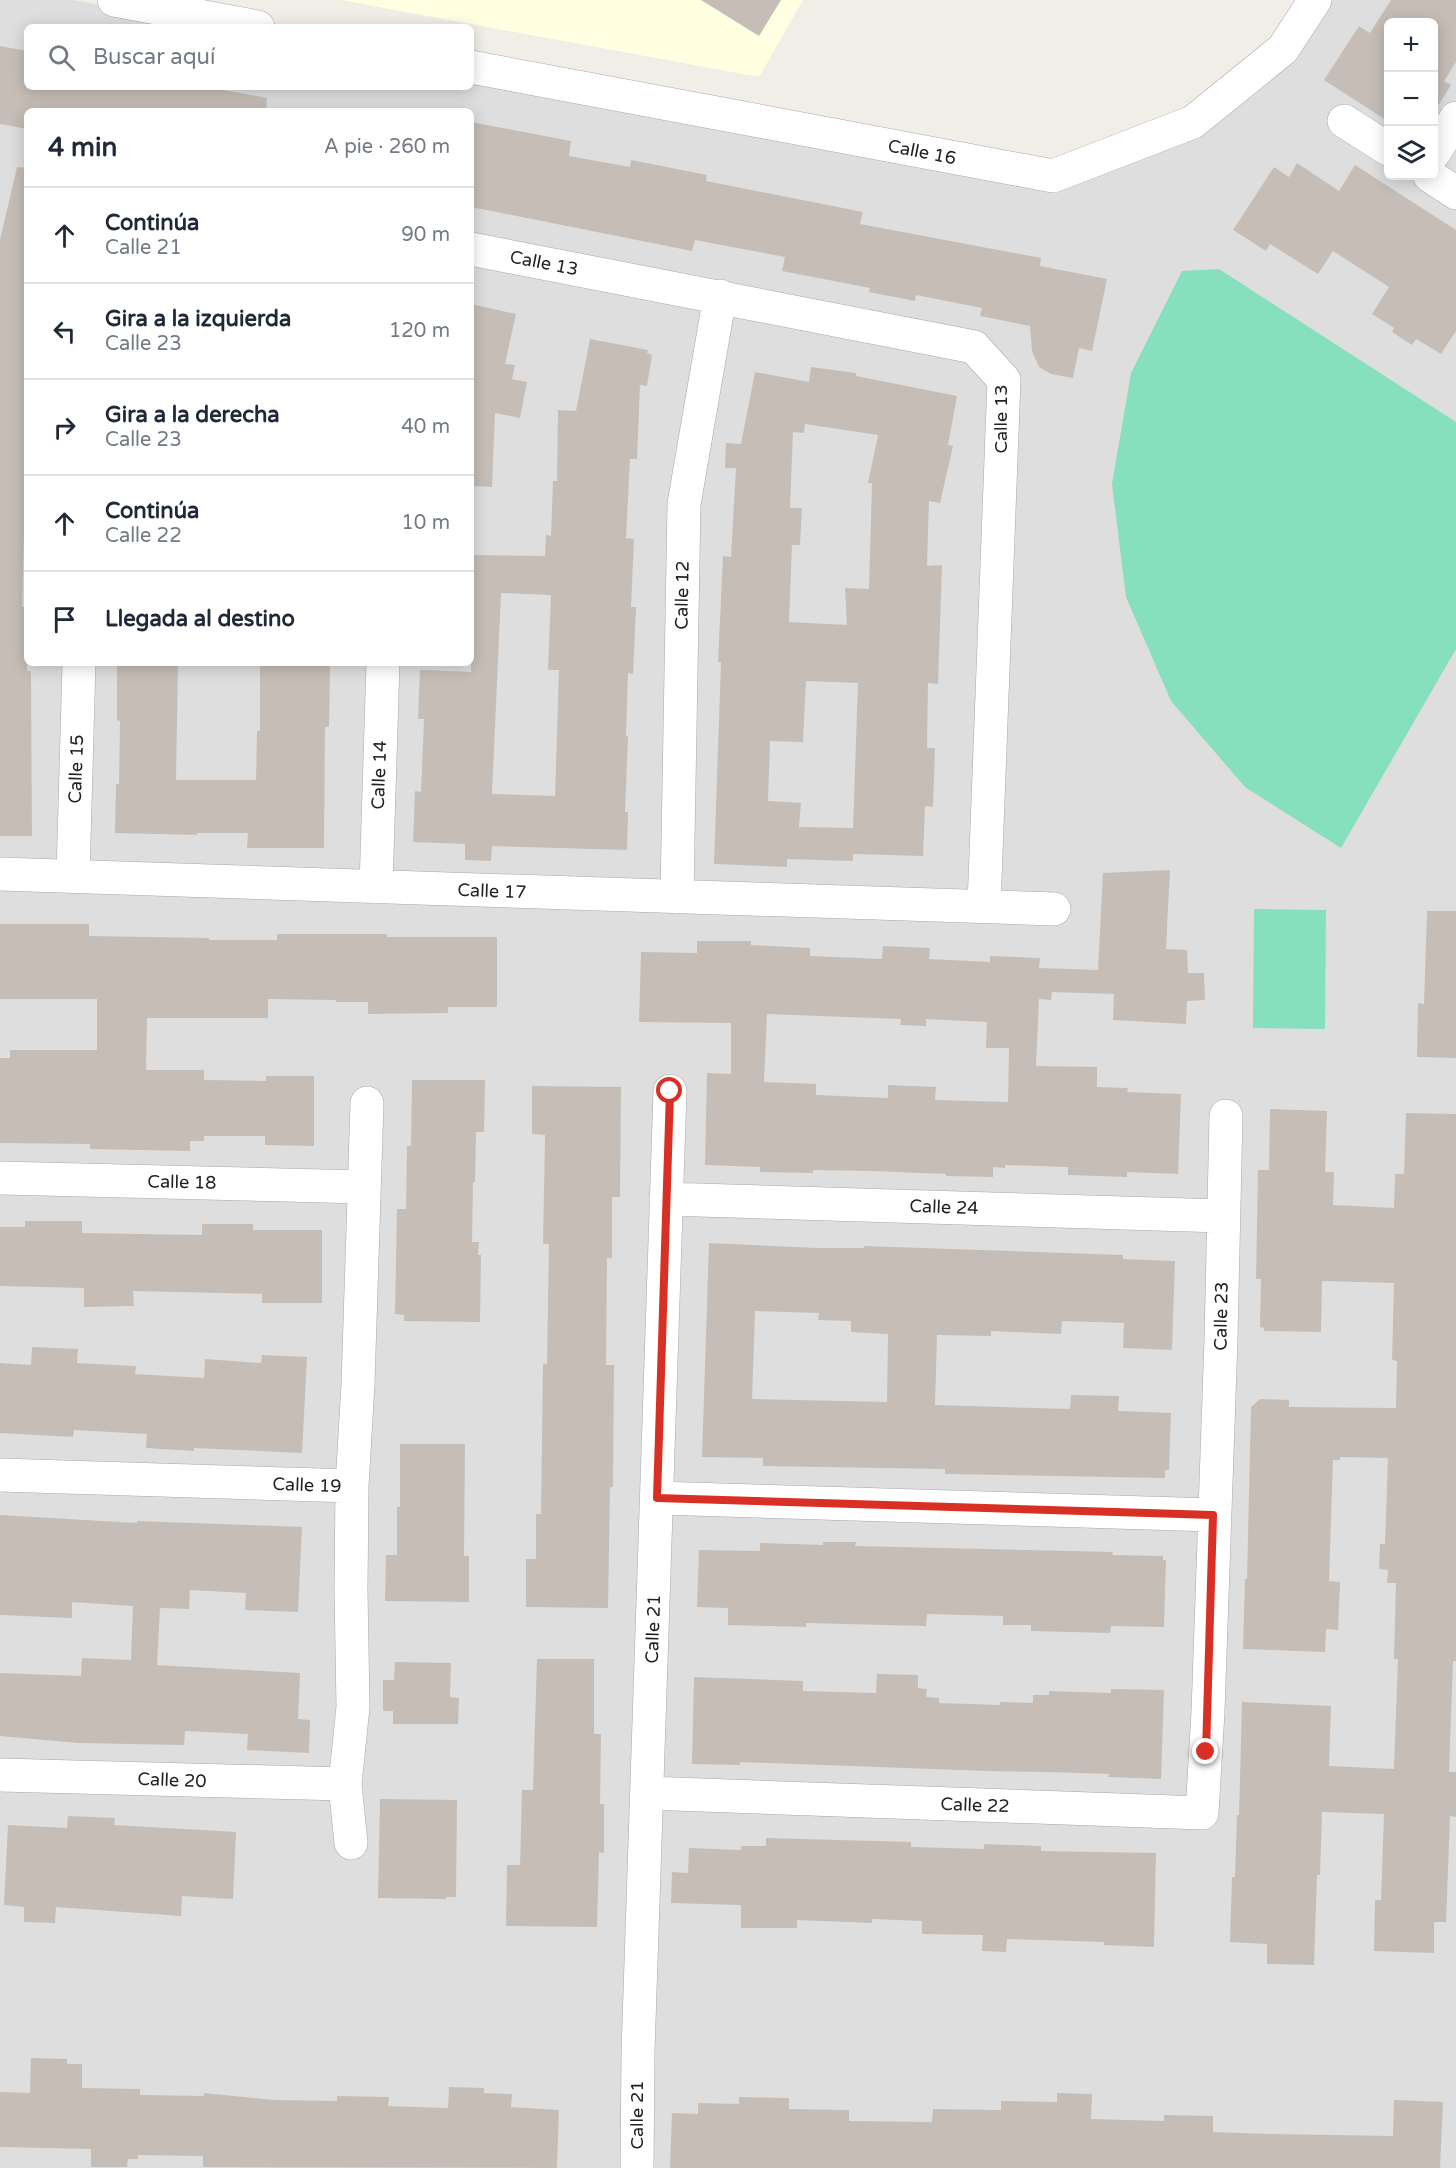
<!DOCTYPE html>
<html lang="es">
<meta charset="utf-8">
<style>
:root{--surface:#fff;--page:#f6f6f7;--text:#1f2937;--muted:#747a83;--line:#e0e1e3}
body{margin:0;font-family:"Varela Round",sans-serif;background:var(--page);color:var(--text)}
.controls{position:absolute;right:18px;top:18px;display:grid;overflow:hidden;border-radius:9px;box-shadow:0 3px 15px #0003}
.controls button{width:54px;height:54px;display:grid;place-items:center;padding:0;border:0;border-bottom:2px solid var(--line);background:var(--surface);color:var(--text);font:30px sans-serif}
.stop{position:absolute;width:18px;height:18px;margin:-14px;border:4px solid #d93025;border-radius:50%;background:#fff}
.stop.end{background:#d93025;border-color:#fff;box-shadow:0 2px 6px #0008}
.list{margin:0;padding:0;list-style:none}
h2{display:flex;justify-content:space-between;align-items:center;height:78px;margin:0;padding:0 24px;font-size:26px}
h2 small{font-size:20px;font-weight:400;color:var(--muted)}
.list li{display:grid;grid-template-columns:39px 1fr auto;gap:18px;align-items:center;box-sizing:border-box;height:96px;padding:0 24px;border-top:2px solid var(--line)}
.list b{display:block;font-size:22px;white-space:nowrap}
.list p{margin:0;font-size:20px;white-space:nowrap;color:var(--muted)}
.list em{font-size:20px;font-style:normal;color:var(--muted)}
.icon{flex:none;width:33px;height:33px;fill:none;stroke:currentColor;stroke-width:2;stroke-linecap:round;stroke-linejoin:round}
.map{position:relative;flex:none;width:1456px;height:2168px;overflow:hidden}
.search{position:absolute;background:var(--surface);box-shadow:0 3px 15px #0003;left:24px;top:24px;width:450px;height:66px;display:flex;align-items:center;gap:15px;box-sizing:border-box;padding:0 21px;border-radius:9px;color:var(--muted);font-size:22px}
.panel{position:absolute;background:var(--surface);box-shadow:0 3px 15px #0003;left:24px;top:108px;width:450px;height:558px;border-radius:9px}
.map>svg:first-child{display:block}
.residential{fill:#dfdede;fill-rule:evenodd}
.education{fill:#ffffe2}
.pitch{fill:#86dfbd}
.building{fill:#c6beb6;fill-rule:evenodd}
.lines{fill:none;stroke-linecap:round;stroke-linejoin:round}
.minor-casing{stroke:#a8a8a8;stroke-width:34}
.minor{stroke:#fff;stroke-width:33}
.route{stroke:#d93025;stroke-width:8}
.labels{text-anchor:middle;stroke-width:6;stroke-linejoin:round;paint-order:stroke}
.street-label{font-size:18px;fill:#212121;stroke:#fff}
</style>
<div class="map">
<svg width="1456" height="2168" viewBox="0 0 1456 2168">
<rect width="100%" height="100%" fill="#f1eee7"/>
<path class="residential" d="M 0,0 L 73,0 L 213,27 L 27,27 L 27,87 L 471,87 L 471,77 L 1094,171 L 1280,53 L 1314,0 L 1456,0 L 1456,2168 L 0,2168 ZM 1388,22 L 1434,22 L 1434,176 L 1388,176 ZM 27,111 L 471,111 L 471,663 L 27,663 Z"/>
<path class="education" d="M 341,0 L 803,0 L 759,77 Z"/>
<path class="pitch" d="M 1219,269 L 1456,422 L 1456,649 L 1341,848 L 1245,787 L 1171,701 L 1126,597 L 1112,484 L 1131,373 L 1182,271 Z
M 1254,909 L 1326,910 L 1325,1029 L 1253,1028 Z"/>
<path class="building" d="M 701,0 L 781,0 L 759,36 Z
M 1391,0 L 1456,0 L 1456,62 L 1444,81 L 1451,85 L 1434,112 L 1434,22 L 1389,22 L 1389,122 L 1324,80 L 1359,26 L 1370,33 Z
M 0,46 L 27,51 L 27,87 L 207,87 L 267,98 L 266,111 L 27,111 L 27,129 L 0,124 Z
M 471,122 L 571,141 L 569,156 L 630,167 L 631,160 L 707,175 L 706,181 L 863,212 L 860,224 L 1041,258 L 1040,266 L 1107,279 L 1092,351 L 1079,348 L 1073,378 L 1051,374 L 1039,367 L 1032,351 L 1030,326 L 980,316 L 982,308 L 916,295 L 915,301 L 869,292 L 870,288 L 782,271 L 785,257 L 695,240 L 692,251 L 471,207 Z
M 1297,163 L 1339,191 L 1355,165 L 1456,230 L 1456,331 L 1441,354 L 1416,339 L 1412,345 L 1392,332 L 1394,328 L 1372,314 L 1389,287 L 1333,251 L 1318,274 L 1270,244 L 1266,251 L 1233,230 L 1274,167 L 1289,177 Z
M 17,167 L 27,168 L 27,533 L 24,533 L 22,607 L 27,607 L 27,671 L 31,671 L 32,836 L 0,836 L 0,240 Z
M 471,304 L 516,314 L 505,364 L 515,365 L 512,379 L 527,382 L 520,418 L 495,413 L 492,487 L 471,486 Z
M 590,339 L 648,350 L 647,353 L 652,355 L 647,386 L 640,385 L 637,459 L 630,459 L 626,538 L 634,539 L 631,607 L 636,607 L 633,674 L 628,673 L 626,736 L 628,736 L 625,812 L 628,812 L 627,850 L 492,846 L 491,861 L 465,860 L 465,844 L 413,842 L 415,791 L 421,792 L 424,719 L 418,719 L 420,670 L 471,672 L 471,555 L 545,556 L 546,535 L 551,536 L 553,481 L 557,481 L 558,410 L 576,411 ZM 501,593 L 551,595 L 548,670 L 559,670 L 555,796 L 492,794 Z
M 811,367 L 856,373 L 856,376 L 957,396 L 948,445 L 953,446 L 940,503 L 929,501 L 927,566 L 942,565 L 938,684 L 928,683 L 927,748 L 935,748 L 933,807 L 925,806 L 923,856 L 853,854 L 853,861 L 787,859 L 787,867 L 714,864 L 721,662 L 718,662 L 723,556 L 731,557 L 736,468 L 725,468 L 726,443 L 741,444 L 755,372 L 809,382 ZM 805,424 L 878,435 L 868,483 L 872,483 L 869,589 L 845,588 L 847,625 L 789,622 L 792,545 L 800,545 L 802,508 L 790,508 L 793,432 L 804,433 ZM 806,681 L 858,683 L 853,828 L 799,827 L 801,803 L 768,801 L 770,741 L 803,742 Z
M 286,663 L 328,663 L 330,667 L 329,727 L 325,727 L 324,848 L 247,848 L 248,833 L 197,833 L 197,835 L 115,833 L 116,784 L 119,784 L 120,721 L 117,720 L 117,664 L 178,664 L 176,780 L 256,780 L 257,731 L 260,731 L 260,666 L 286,666 Z
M 1170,870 L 1166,949 L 1187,950 L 1188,973 L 1204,973 L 1205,1000 L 1187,1001 L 1186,1024 L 1113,1020 L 1114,994 L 1052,992 L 1051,1000 L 1039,999 L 1036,1066 L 1097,1067 L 1097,1087 L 1128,1088 L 1127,1092 L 1181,1094 L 1178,1174 L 1127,1172 L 1127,1177 L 1068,1175 L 1068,1167 L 1005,1165 L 1005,1168 L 993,1167 L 993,1177 L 946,1176 L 946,1174 L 872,1171 L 813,1170 L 813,1173 L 760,1172 L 760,1167 L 705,1165 L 707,1073 L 731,1074 L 731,1023 L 639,1022 L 641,952 L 697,953 L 697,941 L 751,941 L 751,945 L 810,948 L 810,956 L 882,959 L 883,946 L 930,948 L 929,959 L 990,962 L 990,956 L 1040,958 L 1039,968 L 1098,970 L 1103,873 ZM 767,1014 L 901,1019 L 900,1025 L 926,1026 L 926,1019 L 987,1022 L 986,1048 L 1009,1048 L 1008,1102 L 935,1100 L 936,1087 L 888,1085 L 888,1098 L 816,1095 L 816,1084 L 764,1082 Z
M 1427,911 L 1456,911 L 1456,1058 L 1417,1057 L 1418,1003 L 1424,1004 Z
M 0,924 L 89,924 L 89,936 L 209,938 L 209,940 L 277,940 L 277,934 L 387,934 L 387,937 L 497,937 L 497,1007 L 448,1007 L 448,1013 L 368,1014 L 368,1002 L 336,1002 L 336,1000 L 268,999 L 268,1018 L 147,1018 L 146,1070 L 204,1070 L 204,1080 L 266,1081 L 266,1076 L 314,1076 L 314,1146 L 265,1145 L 265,1136 L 204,1136 L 204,1141 L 190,1141 L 190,1151 L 90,1149 L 90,1144 L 0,1143 L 0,1058 L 10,1058 L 10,1050 L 97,1050 L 97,999 L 0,999 Z
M 412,1080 L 485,1080 L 484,1132 L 476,1132 L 475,1182 L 473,1182 L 472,1242 L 479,1242 L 478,1255 L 481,1255 L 480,1322 L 404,1321 L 404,1315 L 395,1314 L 397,1209 L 406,1209 L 407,1146 L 411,1146 Z
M 532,1086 L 621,1087 L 620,1197 L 612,1197 L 612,1258 L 607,1258 L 606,1365 L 614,1365 L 613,1487 L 610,1487 L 608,1608 L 526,1607 L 526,1559 L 536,1559 L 536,1514 L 541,1514 L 543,1364 L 547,1364 L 549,1244 L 543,1244 L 545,1135 L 532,1134 Z
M 1270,1109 L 1327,1111 L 1325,1172 L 1334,1172 L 1333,1205 L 1394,1208 L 1395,1174 L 1404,1174 L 1406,1113 L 1456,1114 L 1456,1661 L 1453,1661 L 1449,1772 L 1456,1772 L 1456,1817 L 1450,1816 L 1446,1922 L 1434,1922 L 1434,1953 L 1374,1951 L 1375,1900 L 1381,1900 L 1384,1814 L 1322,1812 L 1320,1875 L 1317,1875 L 1314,1965 L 1267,1964 L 1267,1944 L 1230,1942 L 1232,1877 L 1235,1877 L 1237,1815 L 1239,1815 L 1242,1702 L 1331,1706 L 1329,1766 L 1394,1769 L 1398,1659 L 1394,1659 L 1396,1583 L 1387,1583 L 1388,1570 L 1379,1569 L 1380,1544 L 1385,1544 L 1388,1458 L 1340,1457 L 1340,1460 L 1333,1460 L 1329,1581 L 1340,1582 L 1338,1630 L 1326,1629 L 1325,1652 L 1243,1649 L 1245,1579 L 1247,1579 L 1251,1407 L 1260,1399 L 1289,1400 L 1289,1407 L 1396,1408 L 1397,1361 L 1392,1360 L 1394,1283 L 1322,1281 L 1321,1332 L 1264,1331 L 1264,1328 L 1260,1327 L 1261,1279 L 1256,1279 L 1258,1170 L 1269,1170 Z
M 25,1221 L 82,1221 L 82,1233 L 202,1235 L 202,1224 L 253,1224 L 253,1230 L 322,1230 L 322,1303 L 262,1303 L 262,1294 L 133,1291 L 134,1306 L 84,1307 L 84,1288 L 0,1286 L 0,1227 L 25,1227 Z
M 709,1243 L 817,1248 L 864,1248 L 864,1246 L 1123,1255 L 1123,1259 L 1175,1261 L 1172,1350 L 1123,1348 L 1124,1323 L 1062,1321 L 1061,1334 L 991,1331 L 991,1336 L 937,1335 L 935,1405 L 1070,1409 L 1071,1395 L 1119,1396 L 1118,1411 L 1171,1413 L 1169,1470 L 1165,1470 L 1165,1478 L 945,1474 L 945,1469 L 763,1466 L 763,1458 L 702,1457 ZM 755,1311 L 819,1313 L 818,1320 L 851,1321 L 851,1332 L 888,1334 L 887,1402 L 752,1399 Z
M 32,1347 L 78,1349 L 77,1363 L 136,1366 L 135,1374 L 204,1378 L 205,1359 L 261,1363 L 262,1355 L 307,1357 L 302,1453 L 194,1448 L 194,1451 L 146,1448 L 147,1434 L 74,1430 L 73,1437 L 0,1433 L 0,1363 L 31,1365 Z
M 400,1444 L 465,1444 L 464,1556 L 469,1556 L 469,1602 L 385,1601 L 386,1555 L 397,1555 L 397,1507 L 400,1507 Z
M 0,1515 L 137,1523 L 137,1521 L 302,1527 L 298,1612 L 245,1610 L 246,1593 L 190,1590 L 189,1609 L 160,1608 L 157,1665 L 300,1673 L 298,1719 L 310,1720 L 309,1753 L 247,1750 L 248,1734 L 185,1731 L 184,1745 L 78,1743 L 0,1736 L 0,1673 L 81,1676 L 82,1658 L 131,1660 L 133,1606 L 72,1602 L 72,1618 L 0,1615 Z
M 823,1542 L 856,1542 L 855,1546 L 1113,1552 L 1112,1555 L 1163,1556 L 1163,1560 L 1166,1560 L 1164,1627 L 1111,1626 L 1110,1633 L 1031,1631 L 1031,1625 L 1003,1625 L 1003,1616 L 927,1614 L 926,1626 L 806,1623 L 806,1627 L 728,1625 L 728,1608 L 697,1607 L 699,1550 L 760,1551 L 760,1543 L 823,1545 Z
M 537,1659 L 594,1659 L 594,1734 L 601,1734 L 600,1804 L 604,1804 L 604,1853 L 599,1852 L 597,1927 L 506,1926 L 507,1865 L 520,1865 L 522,1790 L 533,1790 Z
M 395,1662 L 451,1663 L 450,1697 L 459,1698 L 458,1724 L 393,1724 L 393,1711 L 383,1711 L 383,1680 L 394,1680 Z
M 877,1674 L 918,1675 L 918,1688 L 927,1689 L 926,1697 L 939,1698 L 939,1703 L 1000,1705 L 1000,1702 L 1033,1703 L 1033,1695 L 1049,1695 L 1049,1691 L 1111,1693 L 1111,1689 L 1164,1690 L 1161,1779 L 1108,1777 L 1109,1774 L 1047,1772 L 986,1771 L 740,1762 L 740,1765 L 692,1764 L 694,1677 L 803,1681 L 803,1691 L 876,1693 Z
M 380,1799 L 457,1800 L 456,1897 L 446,1897 L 446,1899 L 378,1898 Z
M 68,1816 L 115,1818 L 114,1825 L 236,1832 L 233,1899 L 182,1896 L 181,1916 L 56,1907 L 55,1923 L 24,1922 L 24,1907 L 4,1905 L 8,1825 L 67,1828 Z
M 766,1838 L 911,1842 L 911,1847 L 984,1849 L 984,1844 L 1041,1846 L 1041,1851 L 1156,1853 L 1154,1947 L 1104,1945 L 1104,1942 L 1007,1939 L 1006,1952 L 982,1951 L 983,1935 L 922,1934 L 922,1921 L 872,1919 L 872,1923 L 797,1920 L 797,1928 L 741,1928 L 741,1905 L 671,1903 L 672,1872 L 688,1873 L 689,1848 L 741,1850 L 741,1846 L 766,1846 Z
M 31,2058 L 67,2059 L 67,2064 L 82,2064 L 82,2088 L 140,2089 L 140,2095 L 204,2096 L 204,2093 L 275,2100 L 337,2101 L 337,2096 L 389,2097 L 388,2106 L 448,2108 L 449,2087 L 484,2088 L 484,2093 L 512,2094 L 511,2107 L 559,2110 L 557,2168 L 203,2167 L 203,2156 L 138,2155 L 138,2159 L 128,2159 L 127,2167 L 91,2167 L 91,2149 L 0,2147 L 0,2092 L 30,2093 Z
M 1057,2093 L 1092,2094 L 1091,2119 L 1164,2121 L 1164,2115 L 1213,2116 L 1213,2132 L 1270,2134 L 1393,2136 L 1394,2100 L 1443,2102 L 1440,2168 L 670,2168 L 672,2113 L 698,2114 L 698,2103 L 739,2104 L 739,2097 L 789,2098 L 789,2109 L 849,2110 L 849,2121 L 932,2122 L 933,2109 L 1001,2110 L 1001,2101 L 1057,2102 Z"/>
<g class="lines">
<g class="minor-casing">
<path id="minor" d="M 114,0 L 258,27
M 471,67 L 1053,176 L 1193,122 L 1283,49 L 1315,0
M 1344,121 L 1388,149
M 1434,153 L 1456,118
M 1430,176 L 1456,193
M 471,249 L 974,347 L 1004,380 L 984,906
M 0,874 L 1054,909
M 73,876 L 79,663
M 376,887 L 383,663
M 677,897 L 684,504 L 720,296
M 0,1178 L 364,1187
M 666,1199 L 1222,1216
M 0,1475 L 352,1486
M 657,1498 L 1213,1515
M 0,1775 L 345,1784
M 647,1793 L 1202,1813 L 1208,1712 L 1221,1339 L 1226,1116
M 351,1843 L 345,1784 L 353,1707 L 351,1590 L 352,1486 L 358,1384 L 367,1103
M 637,2168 L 638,2052 L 670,1091"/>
</g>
<use href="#minor" class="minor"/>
</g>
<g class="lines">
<path class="route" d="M 670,1091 L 657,1498 L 1213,1515 L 1206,1752"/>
</g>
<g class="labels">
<g class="street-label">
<text transform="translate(922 152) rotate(11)" y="6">Calle 16</text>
<text transform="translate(544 263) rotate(11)" y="6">Calle 13</text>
<text transform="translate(1001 419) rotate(-90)" y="6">Calle 13</text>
<text transform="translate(682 595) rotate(-89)" y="6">Calle 12</text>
<text transform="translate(76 769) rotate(-88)" y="6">Calle 15</text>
<text transform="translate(379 775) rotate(-88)" y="6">Calle 14</text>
<text transform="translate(492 891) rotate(2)" y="6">Calle 17</text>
<text transform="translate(182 1182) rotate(1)" y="6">Calle 18</text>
<text transform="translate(944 1207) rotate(2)" y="6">Calle 24</text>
<text transform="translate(1221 1316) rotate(-89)" y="6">Calle 23</text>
<text transform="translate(307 1485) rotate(2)" y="6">Calle 19</text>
<text transform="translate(653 1629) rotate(-88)" y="6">Calle 21</text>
<text transform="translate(172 1780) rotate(2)" y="6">Calle 20</text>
<text transform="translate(975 1805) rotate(2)" y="6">Calle 22</text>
<text transform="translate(637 2115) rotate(-90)" y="6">Calle 21</text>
</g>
</g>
</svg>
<div class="controls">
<button>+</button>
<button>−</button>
<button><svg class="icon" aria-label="layers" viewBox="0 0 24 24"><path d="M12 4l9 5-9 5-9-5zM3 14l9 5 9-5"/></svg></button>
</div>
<div class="stop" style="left:670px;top:1091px"></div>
<div class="stop end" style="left:1206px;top:1752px"></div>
<div class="search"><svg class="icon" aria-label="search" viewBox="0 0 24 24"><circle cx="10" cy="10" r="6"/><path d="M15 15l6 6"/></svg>Buscar aquí</div>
<section class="panel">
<h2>4 min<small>A pie · 260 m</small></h2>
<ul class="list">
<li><svg class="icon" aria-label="ahead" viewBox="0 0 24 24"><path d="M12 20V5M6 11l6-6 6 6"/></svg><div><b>Continúa</b><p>Calle 21</p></div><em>90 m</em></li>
<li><svg class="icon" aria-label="left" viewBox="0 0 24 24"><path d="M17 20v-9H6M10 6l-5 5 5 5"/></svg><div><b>Gira a la izquierda</b><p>Calle 23</p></div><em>120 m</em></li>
<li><svg class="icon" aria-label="right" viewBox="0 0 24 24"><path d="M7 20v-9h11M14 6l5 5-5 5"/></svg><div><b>Gira a la derecha</b><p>Calle 23</p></div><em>40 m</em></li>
<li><svg class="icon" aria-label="ahead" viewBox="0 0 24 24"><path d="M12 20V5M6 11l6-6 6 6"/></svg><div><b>Continúa</b><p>Calle 22</p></div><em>10 m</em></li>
<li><svg class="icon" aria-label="arrive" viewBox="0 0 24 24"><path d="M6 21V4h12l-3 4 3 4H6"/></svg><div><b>Llegada al destino</b></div></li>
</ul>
</section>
</div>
